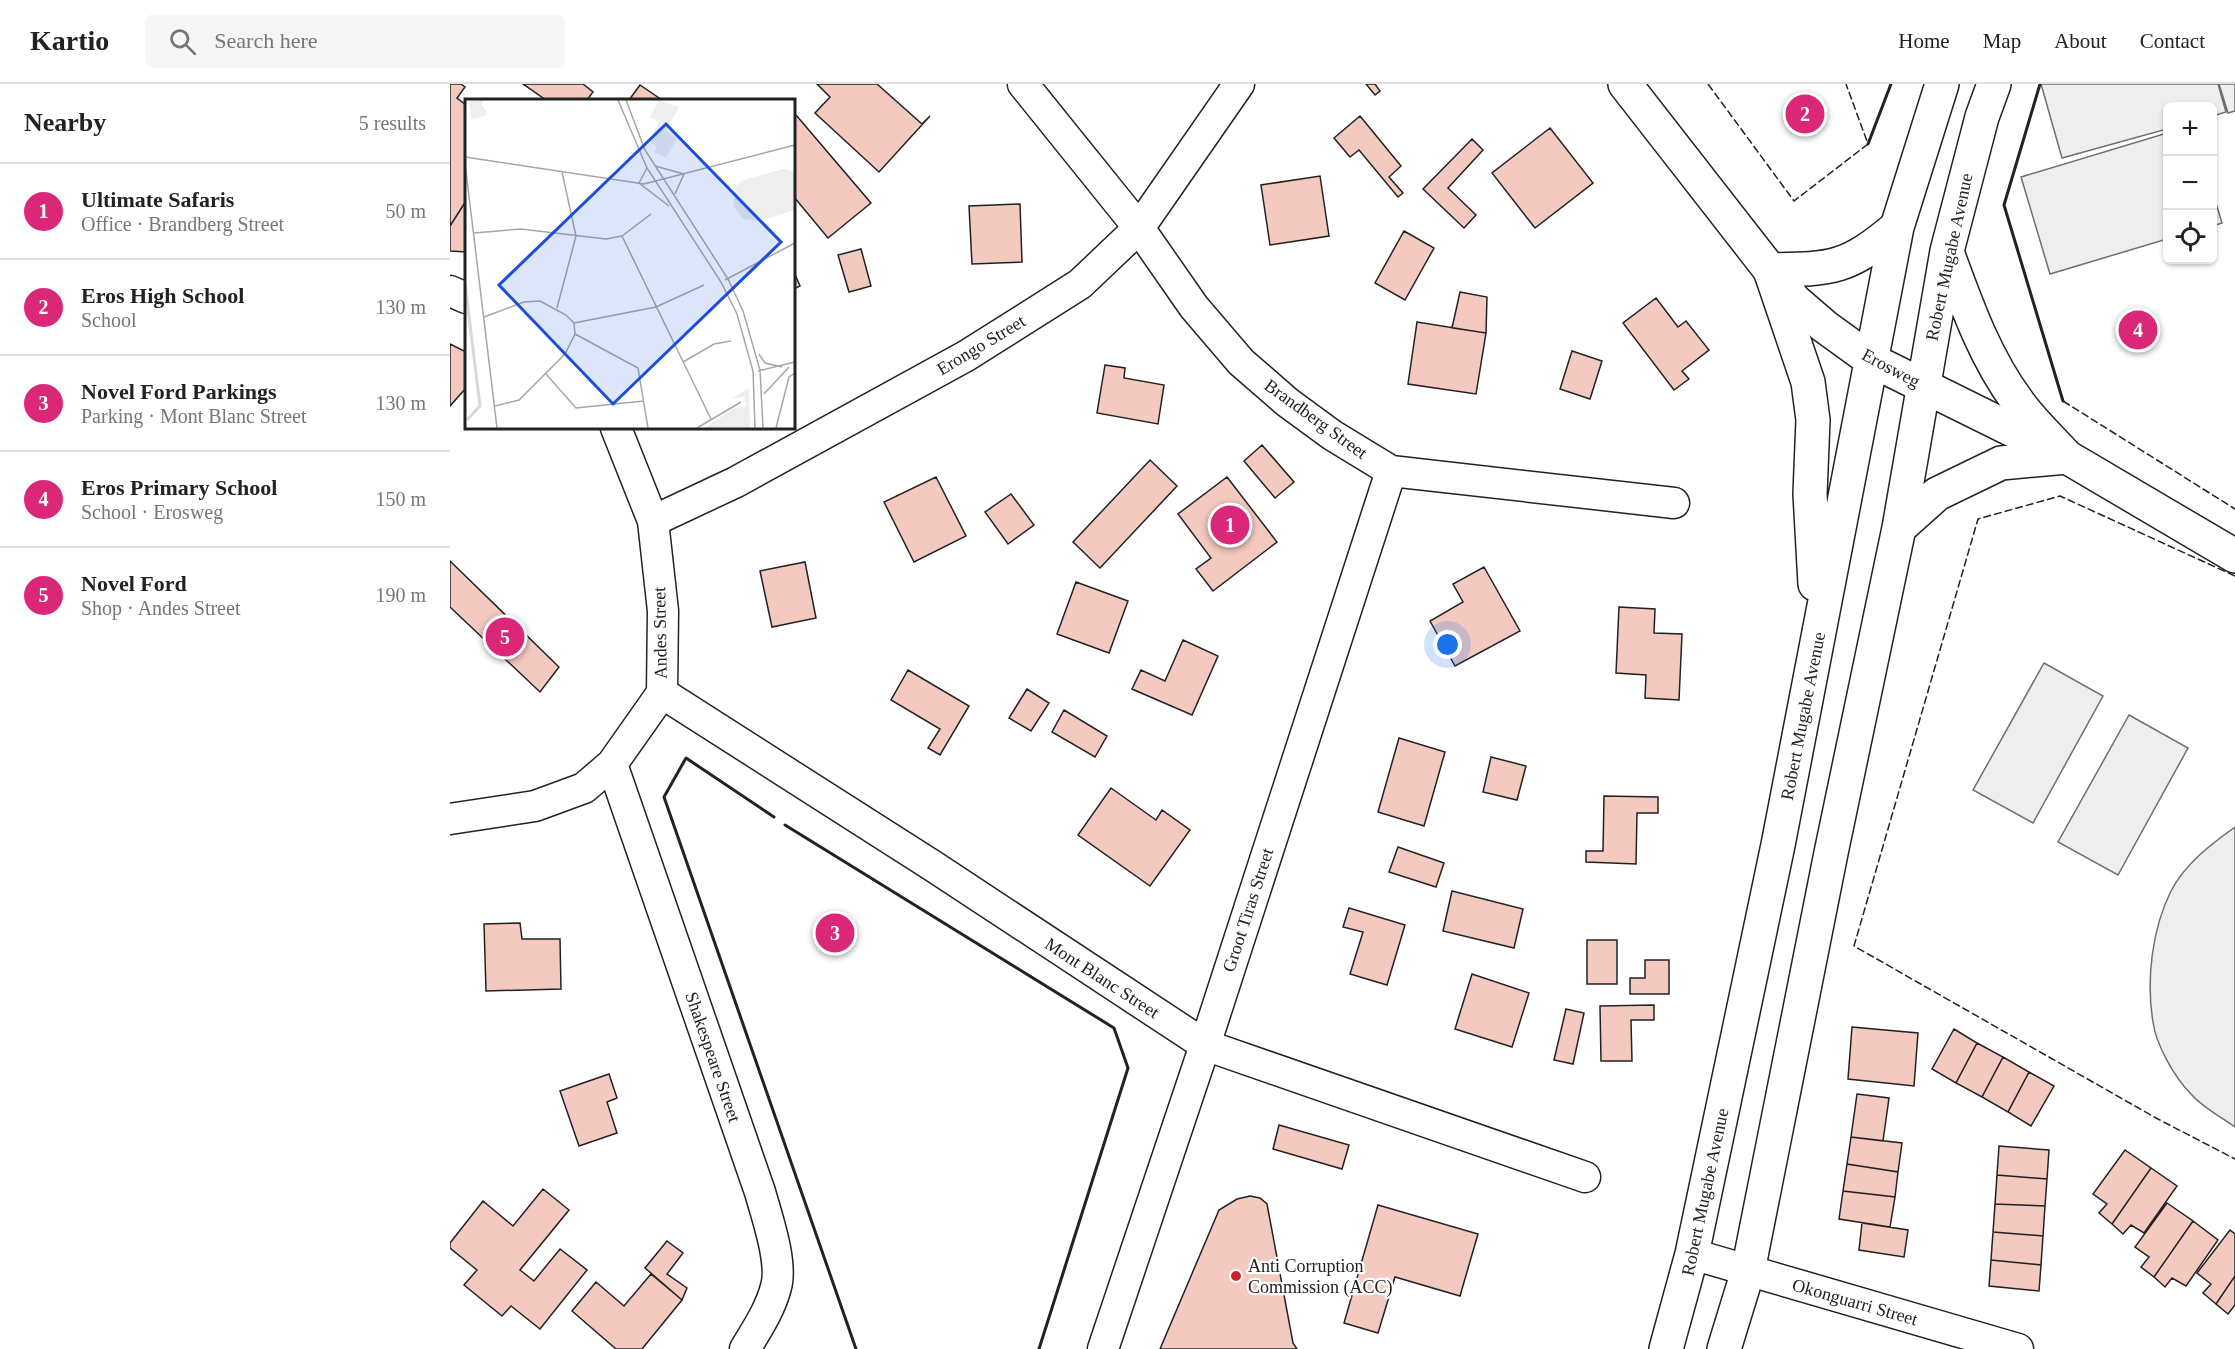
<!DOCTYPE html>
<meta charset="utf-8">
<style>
:root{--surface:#fff;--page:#f6f6f6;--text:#222;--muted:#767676;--line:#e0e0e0;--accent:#db2777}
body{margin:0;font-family:"Times New Roman",serif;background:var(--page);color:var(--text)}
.controls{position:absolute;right:18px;top:18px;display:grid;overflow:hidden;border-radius:9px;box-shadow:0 2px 4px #0004}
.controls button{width:54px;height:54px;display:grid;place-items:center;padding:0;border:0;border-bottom:2px solid var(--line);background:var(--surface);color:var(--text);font:30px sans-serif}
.you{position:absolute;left:998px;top:561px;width:21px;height:21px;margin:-15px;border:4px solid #fff;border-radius:50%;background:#1a73e8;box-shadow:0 0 0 9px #1a73e833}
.badge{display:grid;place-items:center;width:39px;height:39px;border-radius:50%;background:var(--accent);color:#fff;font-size:20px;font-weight:700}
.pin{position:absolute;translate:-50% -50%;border:3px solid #fff;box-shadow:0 2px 6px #0006}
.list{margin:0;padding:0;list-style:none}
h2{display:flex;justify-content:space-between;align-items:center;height:78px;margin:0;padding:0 24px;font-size:26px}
h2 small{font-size:20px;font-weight:400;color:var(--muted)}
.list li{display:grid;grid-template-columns:39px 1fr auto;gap:18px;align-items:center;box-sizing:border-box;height:96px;padding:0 24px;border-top:2px solid var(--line)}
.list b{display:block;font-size:22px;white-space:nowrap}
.list p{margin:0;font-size:20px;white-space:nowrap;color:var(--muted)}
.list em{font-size:20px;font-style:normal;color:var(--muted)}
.icon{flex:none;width:33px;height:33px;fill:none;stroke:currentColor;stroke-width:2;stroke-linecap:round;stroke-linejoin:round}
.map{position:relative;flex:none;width:1785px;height:1265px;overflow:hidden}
header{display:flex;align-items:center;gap:36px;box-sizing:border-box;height:84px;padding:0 30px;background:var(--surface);border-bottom:2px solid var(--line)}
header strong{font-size:28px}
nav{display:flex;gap:33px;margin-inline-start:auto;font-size:21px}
.search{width:420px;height:54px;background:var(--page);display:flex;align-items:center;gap:15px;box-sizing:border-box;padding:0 21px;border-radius:9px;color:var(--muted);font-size:22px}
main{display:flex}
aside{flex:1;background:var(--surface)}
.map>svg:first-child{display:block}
.green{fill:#eee;stroke:#6f6f6f;stroke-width:1.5}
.building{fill:#f3c9c0;stroke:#222;stroke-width:1.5}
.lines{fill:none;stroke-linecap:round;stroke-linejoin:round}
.minor-casing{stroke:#222;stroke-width:33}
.tertiary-casing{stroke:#222;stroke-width:36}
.primary-casing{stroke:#222;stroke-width:36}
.minor{stroke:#fff;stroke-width:30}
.tertiary{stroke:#fff;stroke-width:33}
.primary{stroke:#fff;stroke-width:33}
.fence{stroke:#222;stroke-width:1.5;stroke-dasharray:8 3;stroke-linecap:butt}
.wall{stroke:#222;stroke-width:3}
.poi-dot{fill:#c62828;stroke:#fff;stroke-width:2}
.labels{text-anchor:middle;stroke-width:4.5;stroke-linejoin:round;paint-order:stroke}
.street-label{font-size:18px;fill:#222;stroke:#fff}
.poi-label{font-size:18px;fill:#222;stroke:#fff;text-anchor:start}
.inset-river{fill:none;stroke:#d9d9d9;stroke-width:3}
.inset-road{fill:none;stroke:#a7a7a7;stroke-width:1.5}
.view{fill:#1d4ed8;fill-opacity:0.15;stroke:#1d4ed8;stroke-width:3}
.inset-edge{fill:none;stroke:#222;stroke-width:3}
</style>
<header>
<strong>Kartio</strong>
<div class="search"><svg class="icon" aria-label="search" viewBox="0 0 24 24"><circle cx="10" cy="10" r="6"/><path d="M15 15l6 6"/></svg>Search here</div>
<nav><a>Home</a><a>Map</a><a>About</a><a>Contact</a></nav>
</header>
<main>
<aside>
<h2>Nearby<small>5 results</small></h2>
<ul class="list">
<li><span class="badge">1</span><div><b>Ultimate Safaris</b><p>Office · Brandberg Street</p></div><em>50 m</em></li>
<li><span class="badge">2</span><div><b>Eros High School</b><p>School</p></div><em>130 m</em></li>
<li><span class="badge">3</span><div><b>Novel Ford Parkings</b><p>Parking · Mont Blanc Street</p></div><em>130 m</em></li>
<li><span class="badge">4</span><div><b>Eros Primary School</b><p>School · Erosweg</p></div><em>150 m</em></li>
<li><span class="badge">5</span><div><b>Novel Ford</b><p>Shop · Andes Street</p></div><em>190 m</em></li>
</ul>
</aside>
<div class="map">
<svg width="1785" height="1265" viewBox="0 0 1785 1265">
<rect width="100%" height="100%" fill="#fff"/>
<path class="green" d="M 1591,0 L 1768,0 L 1776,28 L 1763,32 L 1762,22 L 1718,22 L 1717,45 L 1612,74 Z
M 1769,0 L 1785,0 L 1785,27 L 1778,29 Z
M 1717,49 L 1717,155 L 1600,190 L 1571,93 Z
M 1763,109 L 1772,139 L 1763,142 L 1762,142 Z
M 1594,579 L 1653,612 L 1583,739 L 1523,706 Z
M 1679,631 L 1738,664 L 1668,791 L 1608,758 Z
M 1785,743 L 1785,1043 C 1771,1033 1752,1023 1741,1010 C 1725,994 1706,961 1703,938 C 1696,896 1702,845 1721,807 C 1735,780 1761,760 1785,743 Z"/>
<path class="building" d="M 0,0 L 11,0 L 15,3 L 7,14 L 16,21 L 16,117 L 0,142 Z
M 73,0 L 133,0 L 143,8 L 137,16 L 96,16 Z
M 427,0 L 472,40 L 480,32 L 429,88 L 365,29 L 380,13 L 367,0 Z
M 916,0 L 925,0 L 930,7 L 925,11 Z
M 190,1 L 212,16 L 179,16 Z
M 346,31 L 421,119 L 378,154 L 344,113 L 344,35 Z
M 910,32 L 951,82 L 939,93 L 953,109 L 948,113 L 909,66 L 900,73 L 884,54 Z
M 1100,44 L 1143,99 L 1085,144 L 1042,89 Z
M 1022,55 L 1033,66 L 998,104 L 1026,131 L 1014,144 L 973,105 Z
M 870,92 L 879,152 L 820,161 L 811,101 Z
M 16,117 L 16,168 L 0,167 L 0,142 Z
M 570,120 L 572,178 L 522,180 L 519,122 Z
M 954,147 L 984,164 L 955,216 L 925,199 Z
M 411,165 L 421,202 L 399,208 L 388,171 Z
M 344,188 L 350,202 L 344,205 Z
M 1010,208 L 1037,213 L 1036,249 L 1002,244 Z
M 1206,214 L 1228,243 L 1236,237 L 1259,266 L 1232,287 L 1239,295 L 1224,306 L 1173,239 Z
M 967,238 L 1036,249 L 1026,310 L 958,300 Z
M 0,260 L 16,268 L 16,304 L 0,322 Z
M 1122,267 L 1152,277 L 1140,315 L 1110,305 Z
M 655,281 L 675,284 L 674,294 L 714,301 L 708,340 L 647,329 Z
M 812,361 L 844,398 L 825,414 L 794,377 Z
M 700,376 L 727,402 L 650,484 L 623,458 Z
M 486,393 L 516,452 L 464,478 L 434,418 Z
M 777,393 L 827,458 L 763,507 L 746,485 L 761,474 L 728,430 Z
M 561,410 L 584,441 L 558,460 L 535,428 Z
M 0,477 L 109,583 L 90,608 L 0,523 Z
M 355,478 L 366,534 L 322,543 L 310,487 Z
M 1034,483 L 1070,547 L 1005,582 L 980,537 L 1013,518 L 1003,500 Z
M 626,498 L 678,517 L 659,569 L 607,550 Z
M 1169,523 L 1205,525 L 1204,549 L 1232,550 L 1229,616 L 1195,614 L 1196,591 L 1166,589 Z
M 733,556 L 768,572 L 742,631 L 682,605 L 691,586 L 715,597 Z
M 458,586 L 519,622 L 490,671 L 478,664 L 490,645 L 441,616 Z
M 577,605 L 599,619 L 581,647 L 559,634 Z
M 614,626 L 657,652 L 645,673 L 602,648 Z
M 949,654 L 995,668 L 974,742 L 928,728 Z
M 1041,673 L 1076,682 L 1067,716 L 1033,708 Z
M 661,704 L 706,736 L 712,726 L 740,746 L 700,802 L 628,751 Z
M 1154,712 L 1208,713 L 1208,729 L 1187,729 L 1186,780 L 1136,778 L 1136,767 L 1153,767 Z
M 948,763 L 994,779 L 986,803 L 939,788 Z
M 1002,807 L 1073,825 L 1064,864 L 993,847 Z
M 899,824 L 955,841 L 937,901 L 900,890 L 913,848 L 893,843 Z
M 70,839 L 72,855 L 110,855 L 111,905 L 36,907 L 34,840 Z
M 1137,856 L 1167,856 L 1167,900 L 1137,900 Z
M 1195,876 L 1219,876 L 1219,910 L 1180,910 L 1180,894 L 1195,894 Z
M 1022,890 L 1079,909 L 1062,963 L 1005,945 Z
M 1204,921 L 1204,936 L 1181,936 L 1182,977 L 1151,977 L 1150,922 Z
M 1116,925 L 1134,929 L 1123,980 L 1104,976 Z
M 1402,943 L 1468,949 L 1464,1002 L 1398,995 Z
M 1504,945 L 1527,959 L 1506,999 L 1482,985 Z
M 1527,959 L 1553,973 L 1532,1013 L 1506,999 Z
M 1553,973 L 1579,988 L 1558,1028 L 1532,1013 Z
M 1579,988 L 1604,1002 L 1581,1042 L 1558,1028 Z
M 159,990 L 167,1014 L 157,1018 L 167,1049 L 129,1062 L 110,1007 Z
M 1407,1010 L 1439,1014 L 1433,1057 L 1401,1053 Z
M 829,1041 L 899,1061 L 892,1085 L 823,1065 Z
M 1401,1053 L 1452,1059 L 1448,1088 L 1397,1080 Z
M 1549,1062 L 1599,1066 L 1597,1095 L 1547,1091 Z
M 1675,1066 L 1701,1084 L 1662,1140 L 1649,1129 L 1657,1120 L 1643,1110 Z
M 1397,1080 L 1448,1088 L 1445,1113 L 1393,1107 Z
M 1701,1084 L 1727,1102 L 1694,1149 L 1681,1141 L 1673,1150 L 1662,1140 Z
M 1547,1091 L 1597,1095 L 1595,1122 L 1545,1120 Z
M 93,1105 L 119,1126 L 70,1186 L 84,1197 L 110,1165 L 137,1186 L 90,1245 L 61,1222 L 52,1232 L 14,1201 L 27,1186 L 0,1164 L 0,1159 L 33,1117 L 63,1142 Z
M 1393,1107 L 1445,1113 L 1440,1143 L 1389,1135 Z
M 800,1112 L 810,1114 L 817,1120 L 843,1259 L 847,1265 L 710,1265 L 769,1126 L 787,1115 Z
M 1717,1119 L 1743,1137 L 1704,1193 L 1691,1183 L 1699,1173 L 1685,1163 Z
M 1545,1120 L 1595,1122 L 1593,1152 L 1543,1148 Z
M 928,1121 L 1028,1150 L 1010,1212 L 945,1193 L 928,1249 L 894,1239 Z
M 1743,1137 L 1768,1156 L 1736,1202 L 1722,1194 L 1715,1203 L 1704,1193 Z
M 1412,1139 L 1458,1146 L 1454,1173 L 1409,1166 Z
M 1780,1146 L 1785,1150 L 1785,1192 L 1766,1220 L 1753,1209 L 1761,1200 L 1747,1189 Z
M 1543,1148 L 1593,1152 L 1591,1181 L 1541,1176 Z
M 217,1157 L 233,1169 L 217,1190 L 237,1204 L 232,1216 L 195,1184 Z
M 1541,1176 L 1591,1181 L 1589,1207 L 1539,1202 Z
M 201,1190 L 232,1216 L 192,1265 L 166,1265 L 122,1227 L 146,1198 L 174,1222 Z
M 1785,1192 L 1785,1221 L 1778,1230 L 1766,1220 Z"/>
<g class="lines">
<g class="minor-casing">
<path id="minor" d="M 573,0 L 689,144 L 744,223 L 791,278 L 837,318 L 882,351 L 941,387 L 1224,419
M 0,207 L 16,214
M 203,437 L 286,398 L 516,272 L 630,200 L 689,144 L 789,0
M 212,609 L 483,782 L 755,961 L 1135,1093
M 162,680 L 310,1108 C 317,1133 333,1179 326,1203 C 320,1226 307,1245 295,1265
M 0,735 L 85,722 L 134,704 L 162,680 L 212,609 L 213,527 L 203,437 L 166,344
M 1242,1170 L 1568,1265
M 653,1265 L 755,961 L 941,387"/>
</g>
<g class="tertiary-casing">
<path id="tertiary" d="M 1175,0 L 1320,186 L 1345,217 L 1374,242 L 1421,276 L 1617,373 L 1785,472"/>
</g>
<g class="primary-casing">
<path id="primary" d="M 1497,168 C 1516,220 1535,274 1568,318 C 1582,338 1601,355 1617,373
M 1449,444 L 1487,410 L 1551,379 L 1617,373
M 1365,500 L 1360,410 L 1363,336 L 1358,298 L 1320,186 C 1383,185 1397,185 1447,143
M 1216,1265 L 1242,1170 L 1328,761 L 1447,143 L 1492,0
M 1274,1265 L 1298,1187 L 1381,769 L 1449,444 L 1497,167 L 1532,33 L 1544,0"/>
</g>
<use href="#minor" class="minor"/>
<use href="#tertiary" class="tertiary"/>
<use href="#primary" class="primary"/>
<path class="fence" d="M 1258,0 L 1344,117 L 1418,60 L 1396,0
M 1613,317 L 1785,425
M 1785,492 L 1610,412 L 1528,435 L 1404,862 L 1706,1034 L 1785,1075"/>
<path class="wall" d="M 1590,0 L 1554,121 L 1613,317
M 1418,60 L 1441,0
M 324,733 L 236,674 L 214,713 L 406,1265
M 335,741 L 664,944 L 678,984 L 589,1265"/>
</g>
<circle class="poi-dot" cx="786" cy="1192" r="6"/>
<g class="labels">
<g class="street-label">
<text transform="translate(1499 173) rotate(-78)" y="6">Robert Mugabe Avenue</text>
<text transform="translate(531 261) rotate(-31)" y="6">Erongo Street</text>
<text transform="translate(1441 284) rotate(28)" y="6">Erosweg</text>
<text transform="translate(866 335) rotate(36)" y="6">Brandberg Street</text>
<text transform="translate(210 549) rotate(-91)" y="6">Andes Street</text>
<text transform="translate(1353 632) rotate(-79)" y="6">Robert Mugabe Avenue</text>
<text transform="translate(798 826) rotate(-72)" y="6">Groot Tiras Street</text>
<text transform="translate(652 894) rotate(33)" y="6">Mont Blanc Street</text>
<text transform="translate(263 973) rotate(71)" y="6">Shakespeare Street</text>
<text transform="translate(1255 1108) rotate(-78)" y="6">Robert Mugabe Avenue</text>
<text transform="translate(1405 1218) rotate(16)" y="6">Okonguarri Street</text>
</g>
<g class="poi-label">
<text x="798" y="1188">Anti Corruption<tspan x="798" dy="21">Commission (ACC)</tspan></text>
</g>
</g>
<g transform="translate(15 15)">
<rect width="330" height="330" fill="#fff"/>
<path d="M 21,1 L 16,4 L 22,13 L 20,17 L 7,20 L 4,2 ZM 194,1 L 214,8 L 201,32 L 212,39 L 201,59 L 189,53 L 192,47 L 183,42 L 194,23 L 185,18 ZM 318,70 L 330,73 L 330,111 L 295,122 L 278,120 L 268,106 L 271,87 L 276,82 ZM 284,289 L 285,329 L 240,329 L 267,310 L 282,307 L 279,298 L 266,300 Z" fill="#eee"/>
<path class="inset-river" d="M 0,185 L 15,307 L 2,321"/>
<path class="inset-road" d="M 153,1 L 182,69 L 256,183 L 272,215 L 288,272 L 290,329M 161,1 L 180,51 L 263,180 L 278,212 L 295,271 L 298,329M 0,58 L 179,85 L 330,46M 0,64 L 32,329M 190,67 L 219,75M 182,69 L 174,84 L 204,107M 210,95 L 219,75M 9,134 L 56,130 L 141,140 L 157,137 L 186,115M 157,137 L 246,320M 260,181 L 330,144M 92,209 L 111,137 L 97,73M 19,218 L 59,203 L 75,202 L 101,216 L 109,224 L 110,235 L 100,255 L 54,301 L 30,307M 109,224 L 191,208 L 239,186M 110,235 L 173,269 L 183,329M 294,255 L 300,264 L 317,268M 218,263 L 249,245 L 266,242M 293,272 L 330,263M 81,275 L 111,309 L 179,302M 299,295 L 324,268M 232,329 L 276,303M 311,329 L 324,278 L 330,274"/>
<path class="view" d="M 201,25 L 316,143 L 148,305 L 34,186 Z"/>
<rect width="330" height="330" class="inset-edge"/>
</g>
</svg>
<div class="controls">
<button>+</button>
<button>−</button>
<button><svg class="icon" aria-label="locate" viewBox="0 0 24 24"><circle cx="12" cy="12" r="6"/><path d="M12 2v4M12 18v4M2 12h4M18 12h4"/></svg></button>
</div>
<div class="you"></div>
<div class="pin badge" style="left:780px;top:441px">1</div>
<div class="pin badge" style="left:1355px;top:30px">2</div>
<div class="pin badge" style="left:385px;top:849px">3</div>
<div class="pin badge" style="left:1688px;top:246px">4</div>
<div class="pin badge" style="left:55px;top:553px">5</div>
</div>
</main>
